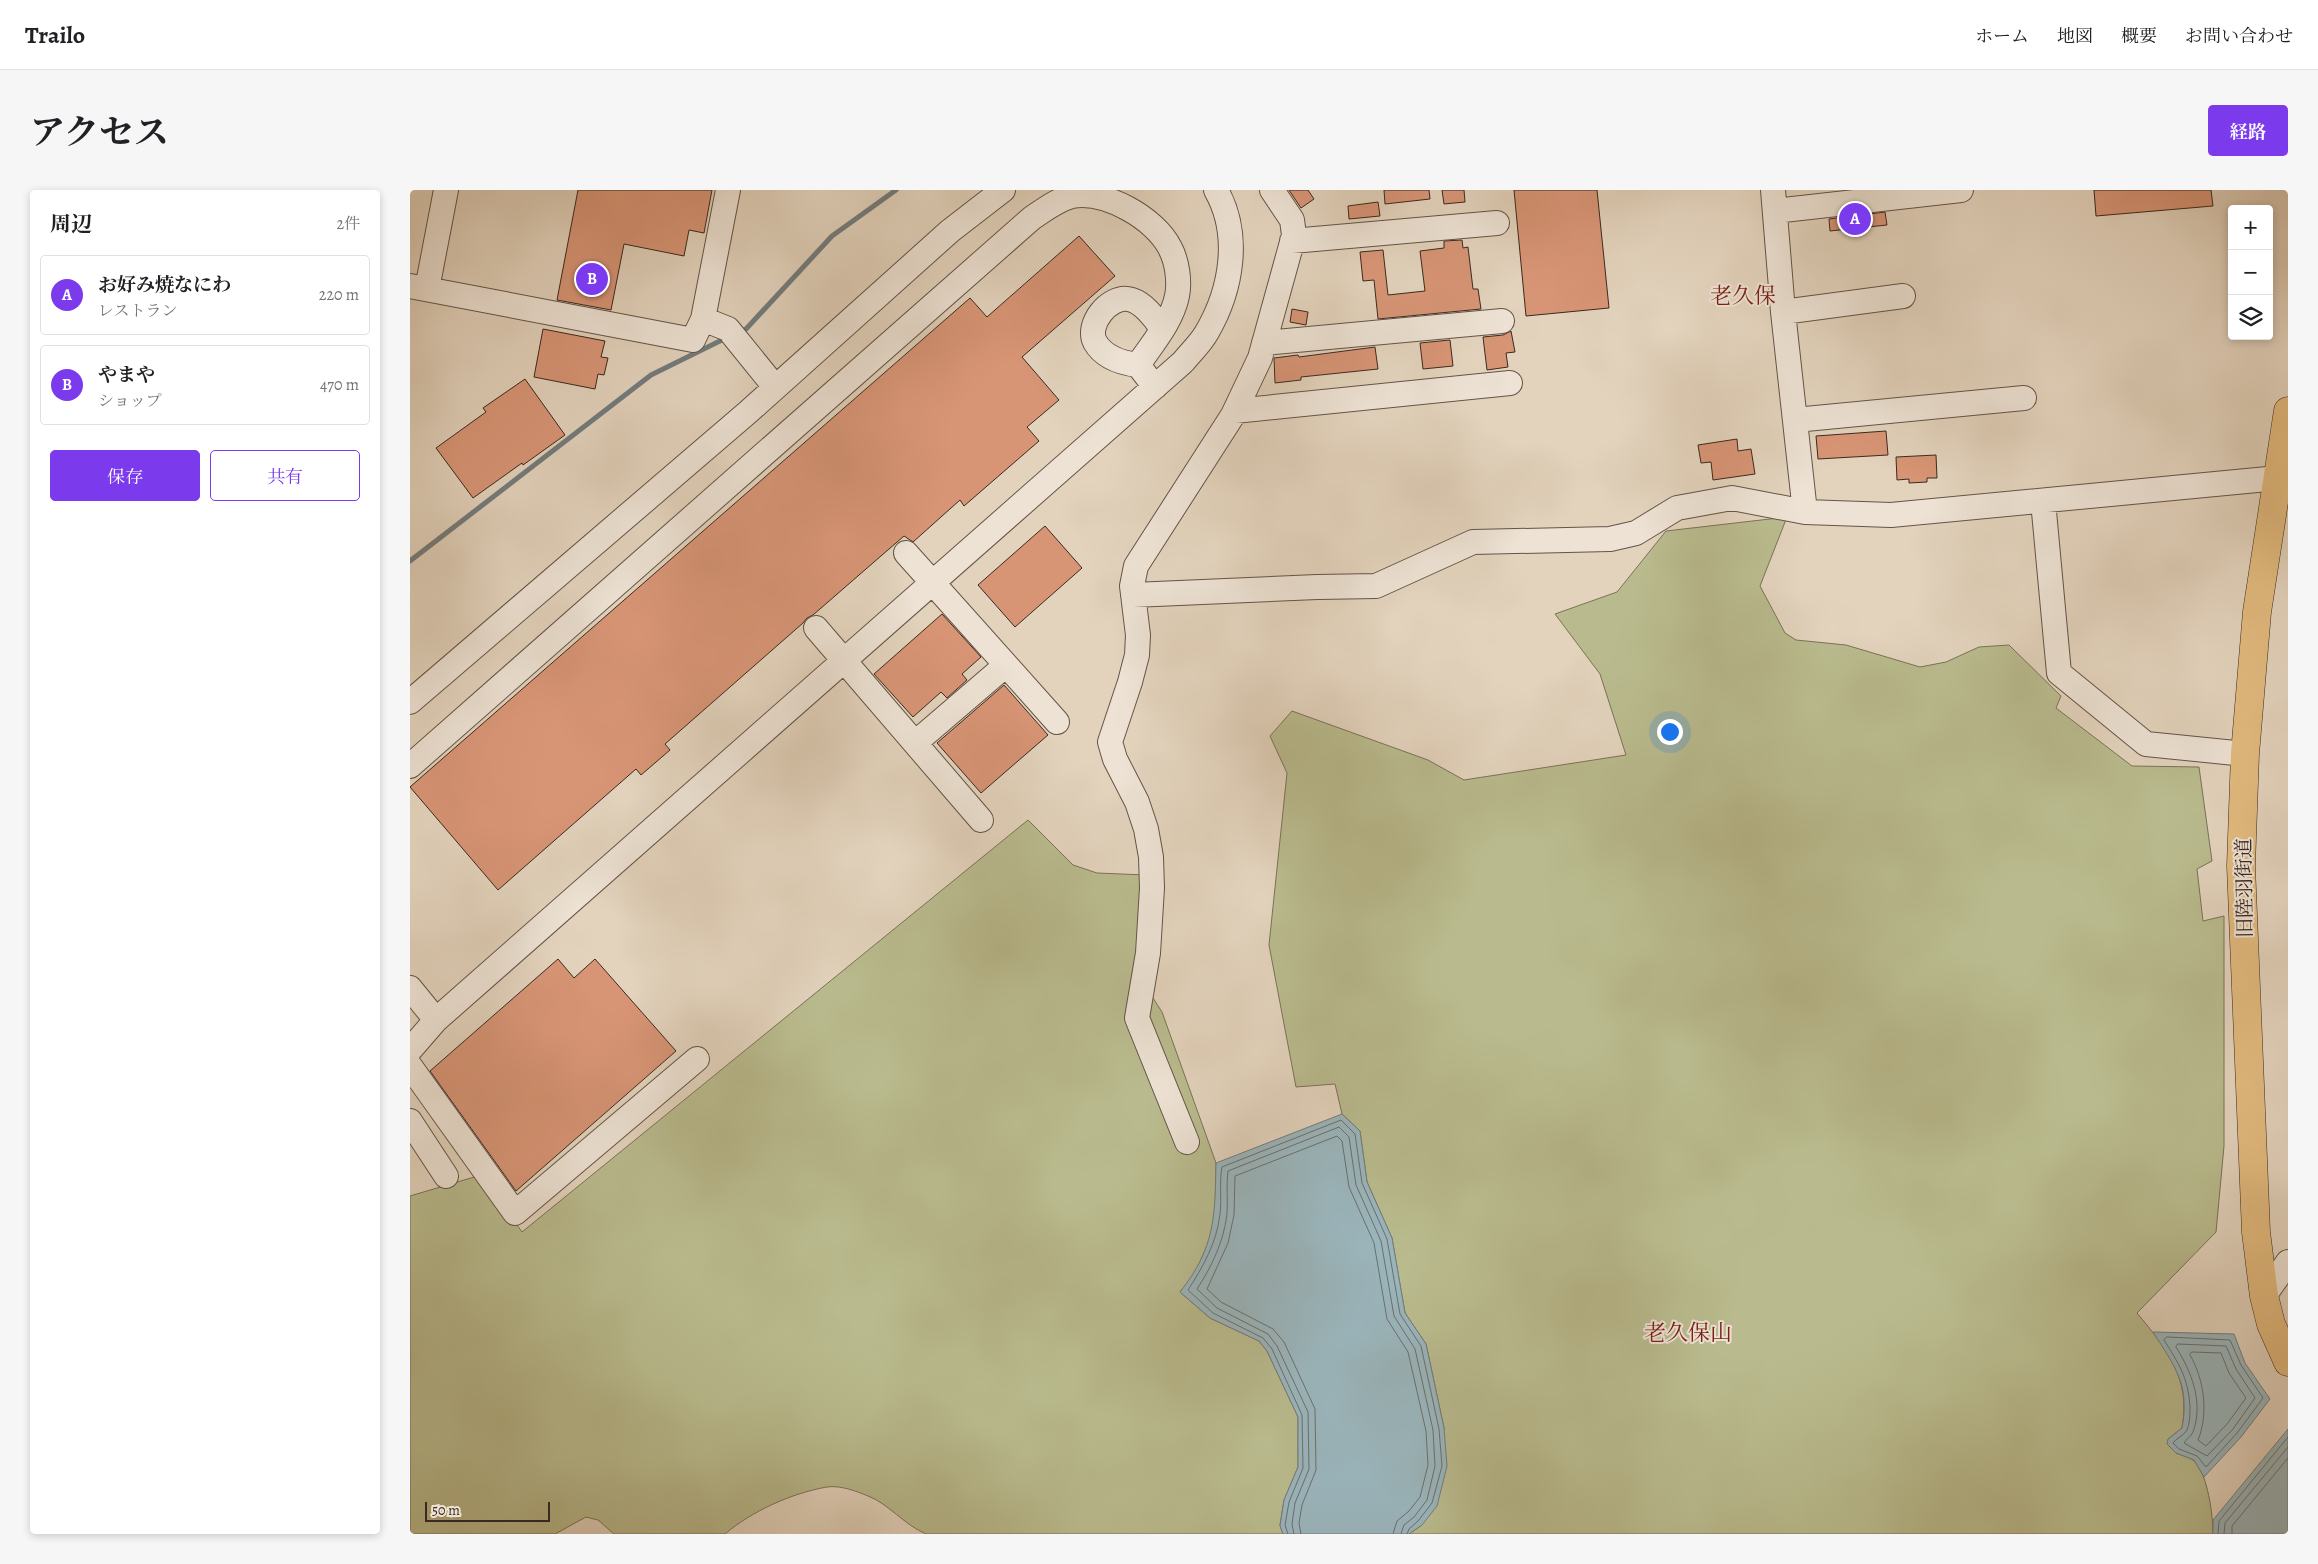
<!DOCTYPE html>
<html lang="ja">
<meta charset="utf-8">
<style>
:root{--surface:#fff;--page:#f6f6f6;--text:#202124;--muted:#757577;--line:#e0e0e0;--accent:#7c3aed}
body{margin:0;font-family:Alegreya,"Noto Serif JP",serif;background:var(--page);color:var(--text)}
.controls{position:absolute;right:15px;top:15px;display:grid;overflow:hidden;border-radius:5px;box-shadow:0 2px 8px #0003}
.controls button{width:45px;height:45px;display:grid;place-items:center;padding:0;border:0;border-bottom:1px solid var(--line);background:var(--surface);color:var(--text);font:25px sans-serif}
.scale{position:absolute;left:15px;bottom:12px;width:125px;box-sizing:border-box;padding-left:5px;border:2px solid #3a2920;border-top:0;font-size:14px;line-height:18px;white-space:nowrap;color:#3a2920;-webkit-text-stroke:4px #ede2d4;paint-order:stroke}
.you{position:absolute;left:1259px;top:541px;width:18px;height:18px;margin:-12px;border:4px solid #fff;border-radius:50%;background:#1a73e8;box-shadow:0 0 0 8px #1a73e833}
.badge{display:grid;place-items:center;width:32px;height:32px;border-radius:50%;background:var(--accent);color:#fff;font-size:16px;font-weight:700}
.pin{position:absolute;translate:-50% -50%;border:2px solid #fff;box-shadow:0 1px 5px #0006}
.list{margin:0;padding:0;list-style:none}
h2{display:flex;justify-content:space-between;align-items:center;height:65px;margin:0;padding:0 20px;font-size:21px}
h2 small{font-size:16px;font-weight:400;color:var(--muted)}
.list li{display:grid;grid-template-columns:32px 1fr auto;gap:15px;align-items:center;box-sizing:border-box;height:80px;margin:0 10px 10px;padding:0 10px;border:1px solid var(--line);border-radius:5px}
.list b{display:block;font-size:19px;white-space:nowrap}
.list p{margin:0;font-size:16px;white-space:nowrap;color:var(--muted)}
.list em{font-size:16px;font-style:normal;color:var(--muted)}
.actions{display:flex;gap:10px;padding:15px 20px}
.actions a{flex:1;padding:11px 0;border:1px solid var(--accent);border-radius:5px;text-align:center;font-size:18px;color:var(--accent)}
.actions .main{background:var(--accent);color:#fff}
.icon{flex:none;width:28px;height:28px;fill:none;stroke:currentColor;stroke-width:2;stroke-linecap:round;stroke-linejoin:round}
.map{position:relative;flex:none;width:1878px;height:1344px;overflow:hidden;border-radius:5px}
header{display:flex;align-items:center;gap:30px;box-sizing:border-box;height:70px;padding:0 25px;background:var(--surface);border-bottom:1px solid var(--line)}
header strong{font-size:24px}
nav{display:flex;gap:28px;margin-inline-start:auto;font-size:18px}
.intro{display:flex;align-items:center;justify-content:space-between;box-sizing:border-box;height:120px;padding:0 30px}
h1{margin:0;font-size:35px}
.button{padding:12px 22px;border-radius:5px;background:var(--accent);color:#fff;font-size:18px;font-weight:700}
main{display:flex;gap:30px;padding:0 30px}
aside{flex:1;background:var(--surface);border-radius:5px;box-shadow:0 2px 8px #0003}
.map>svg:first-child{display:block}
.green{fill:#b9bb8e;stroke:#7a7257}
.water{fill:#9ab5bc;stroke:#747d7e}
.lines{fill:none;stroke-linecap:round;stroke-linejoin:round}
.shore{stroke:#6a6f6e;stroke-width:1}
.stream{stroke:#747d7e;stroke-width:5}
.building{fill:#d89576;stroke:#3a2920}
.minor-casing{stroke:#645447;stroke-width:26}
.highway-casing{stroke:#3a2920;stroke-width:29}
.minor{stroke:#ede2d4;stroke-width:24}
.highway{stroke:#e2ba7e;stroke-width:28}
.labels{text-anchor:middle;stroke-width:4;stroke-linejoin:round;paint-order:stroke}
.street-label{font-size:20px;fill:#3a2920;stroke:#ede2d4}
.quarter-label{font-size:22px;fill:#7a1f14;stroke:#ede2d4}
</style>
<header>
<strong>Trailo</strong>
<nav><a>ホーム</a><a>地図</a><a>概要</a><a>お問い合わせ</a></nav>
</header>
<div class="intro"><h1>アクセス</h1><a class="button">経路</a></div>
<main>
<aside>
<h2>周辺<small>2件</small></h2>
<ul class="list">
<li><span class="badge">A</span><div><b>お好み焼なにわ</b><p>レストラン</p></div><em>220 m</em></li>
<li><span class="badge">B</span><div><b>やまや</b><p>ショップ</p></div><em>470 m</em></li>
</ul>
<div class="actions"><a class="main">保存</a><a>共有</a></div>
</aside>
<div class="map">
<svg width="1878" height="1344" viewBox="0 0 1878 1344">
<rect width="100%" height="100%" fill="#e3d3bd"/>
<filter id="stains"><feTurbulence type="fractalNoise" baseFrequency=".004" numOctaves="4"/><feColorMatrix values="0 0 0 0 .2 0 0 0 0 .09 0 0 0 0 .02 0 0 0 .5 -.17"/></filter>
<radialGradient id="worn" r=".72"><stop offset=".6" stop-color="#630" stop-opacity="0"/><stop offset="1" stop-color="#630" stop-opacity=".3"/></radialGradient>
<path class="green" d="M 1377,327 L 1350,396 L 1375,443 L 1386,450 L 1436,455 L 1510,477 L 1536,472 L 1569,457 L 1599,455 L 1651,506 L 1646,518 L 1722,576 L 1789,577 L 1802,671 L 1787,679 L 1793,731 L 1814,726 L 1814,956 L 1806,1042 L 1727,1123 C 1757,1159 1781,1189 1772,1238 L 1758,1249 L 1766,1263 C 1771,1265 1780,1267 1784,1271 C 1798,1284 1803,1326 1803,1344 L 999,1344 L 1012,1335 L 1034,1238 L 1016,1154 L 995,1123 L 982,1048 L 957,992 L 950,941 L 932,924 L 925,894 L 886,897 L 859,755 L 877,583 L 860,546 L 882,521 L 1018,570 L 1054,590 L 1216,565 L 1190,484 L 1145,424 L 1207,402 L 1256,341 Z
M 618,630 L 663,675 L 687,683 L 736,685 L 727,783 L 752,822 L 806,973 L 805,1024 L 800,1049 L 785,1083 L 770,1102 L 800,1128 L 849,1151 L 857,1161 L 888,1227 L 888,1277 L 874,1310 L 870,1335 L 873,1344 L 516,1344 C 493,1334 479,1314 458,1306 C 446,1301 430,1295 417,1297 C 382,1303 342,1321 315,1344 L 204,1344 L 188,1330 L 176,1327 L 145,1344 L 0,1344 L 0,1006 L 71,985 L 112,1042 Z"/>
<path class="water" d="M 932,924 L 950,941 L 957,992 L 982,1048 L 995,1123 L 1016,1154 L 1034,1238 L 1037,1276 L 1027,1316 L 1012,1335 L 999,1344 L 873,1344 L 870,1336 L 874,1310 L 888,1277 L 888,1227 L 857,1161 L 849,1151 L 800,1128 L 770,1102 C 805,1058 805,1027 806,973 Z
M 1743,1142 L 1824,1144 L 1835,1173 L 1860,1209 L 1831,1247 L 1794,1287 L 1784,1270 L 1766,1263 L 1757,1254 L 1758,1249 L 1772,1238 C 1780,1194 1765,1177 1743,1142 Z
M 1878,1239 L 1878,1344 L 1803,1344 L 1803,1330 Z"/>
<g class="lines">
<path class="shore" d="M 1757,1147 L 1820,1150 L 1831,1175 L 1853,1208 L 1827,1243 L 1796,1277 L 1787,1266 L 1769,1259 L 1763,1253 C 1766,1248 1774,1246 1777,1240 C 1780,1233 1780,1223 1780,1216 C 1778,1187 1769,1174 1754,1150 Z
M 1768,1154 L 1816,1156 L 1826,1179 L 1845,1208 L 1823,1239 L 1797,1266 L 1774,1253 C 1776,1249 1781,1247 1783,1242 C 1794,1212 1781,1181 1766,1157 Z
M 1782,1162 L 1811,1163 L 1819,1183 L 1836,1208 L 1817,1234 L 1796,1256 L 1788,1250 C 1799,1223 1794,1189 1780,1165 Z
M 878,1344 L 875,1335 L 879,1312 L 893,1278 L 892,1225 L 862,1159 L 853,1148 L 803,1123 L 778,1100 C 793,1077 807,1052 810,1024 C 812,1009 809,992 812,977 L 931,930 L 945,944 L 952,993 L 977,1049 L 990,1124 L 1011,1156 L 1029,1239 L 1032,1276 L 1022,1313 L 1008,1331 L 999,1339 L 997,1344
M 884,1344 L 882,1334 L 885,1313 L 899,1279 L 898,1222 L 867,1156 L 858,1144 L 807,1118 L 787,1099 C 801,1078 814,1051 817,1024 C 818,1010 816,995 818,981 L 929,937 L 939,947 L 946,995 L 971,1051 L 984,1126 L 1005,1159 L 1023,1240 L 1025,1276 L 1017,1310 L 1004,1327 L 994,1335 L 991,1344
M 891,1344 L 889,1333 L 892,1315 L 906,1280 L 905,1219 L 874,1152 L 863,1139 L 811,1112 L 797,1099 L 818,1053 L 824,1025 L 825,986 L 927,946 L 932,951 L 939,997 L 964,1053 L 977,1129 L 998,1162 L 1016,1241 L 1018,1275 L 1010,1307 L 999,1321 L 987,1331 L 983,1344
M 1808,1344 L 1809,1331 L 1878,1247
M 1814,1344 L 1815,1333 L 1878,1257
M 1822,1344 L 1822,1336 L 1878,1268"/>
<path class="stream" d="M 328,143 L 336,139 L 422,46 L 486,0
M 0,371 L 241,185 L 318,147"/>
</g>
<path class="building" d="M 168,0 L 302,0 L 294,43 L 279,40 L 274,66 L 214,54 L 201,120 L 147,110 Z
M 879,0 L 898,0 L 904,9 L 891,18 Z
M 974,0 L 1019,0 L 1020,9 L 975,14 Z
M 1032,0 L 1054,0 L 1055,12 L 1034,14 Z
M 1104,0 L 1187,0 L 1199,118 L 1116,126 Z
M 1684,0 L 1801,0 L 1803,16 L 1686,26 Z
M 968,12 L 970,26 L 939,29 L 938,16 Z
M 1475,22 L 1477,35 L 1420,41 L 1419,29 Z
M 669,46 L 705,86 L 612,167 L 649,210 L 617,237 L 629,251 L 554,316 L 550,310 L 503,352 L 494,346 L 403,425 L 397,428 L 393,433 L 255,554 L 260,560 L 231,585 L 226,579 L 88,700 L 0,597 L 560,108 L 577,127 Z
M 1052,50 L 1053,58 L 1058,57 L 1063,99 L 1068,99 L 1071,119 L 968,129 L 964,90 L 953,91 L 950,62 L 973,60 L 978,105 L 1015,101 L 1010,61 L 1034,58 L 1034,51 Z
M 882,119 L 898,122 L 896,135 L 880,132 Z
M 133,139 L 195,151 L 191,167 L 198,168 L 194,185 L 188,184 L 185,199 L 124,187 Z
M 1101,141 L 1105,162 L 1096,163 L 1098,177 L 1077,180 L 1073,147 L 1093,145 Z
M 1040,150 L 1043,176 L 1013,179 L 1010,153 Z
M 965,157 L 968,179 L 891,187 L 891,190 L 865,193 L 864,168 L 888,165 L 889,167 Z
M 115,189 L 155,245 L 113,275 L 112,273 L 63,308 L 26,258 L 76,222 L 73,218 Z
M 1476,241 L 1478,265 L 1408,269 L 1406,246 Z
M 1327,249 L 1328,261 L 1341,259 L 1345,284 L 1303,290 L 1301,272 L 1291,273 L 1288,255 Z
M 1526,265 L 1527,288 L 1517,288 L 1517,292 L 1499,293 L 1499,289 L 1487,290 L 1486,267 Z
M 635,336 L 672,378 L 605,437 L 568,395 Z
M 532,424 L 571,467 L 552,484 L 557,490 L 537,508 L 531,502 L 503,527 L 464,484 Z
M 594,495 L 638,545 L 571,603 L 527,553 Z
M 148,769 L 164,788 L 185,769 L 266,861 L 106,1001 L 20,881 Z"/>
<g class="lines">
<g class="minor-casing">
<path id="minor" d="M 1363,0 L 1373,122 L 1395,322
M 1365,21 L 1551,0
M 882,51 L 1087,33
M 0,96 L 283,150 L 293,129 L 318,0
M 17,99 L 36,0
M 1373,122 L 1493,106
M 293,129 L 318,139 L 365,197
M 854,153 L 1092,131
M 728,175 C 712,173 694,168 685,152 C 676,134 699,106 718,109 C 732,111 745,128 752,139
M 825,221 L 1100,193
M 1385,230 L 1614,208
M 1633,311 L 1649,483 L 1736,554 L 1835,564
M 496,363 L 647,532
M 723,405 L 907,397 L 966,396 L 1063,352 L 1200,349 L 1226,343 L 1267,318 L 1322,308 L 1395,322 L 1481,325 L 1868,288
M 406,438 L 571,630
M 0,512 L 337,223 L 540,41 L 593,0
M 505,553 L 596,475
M 0,576 L 622,28 C 634,20 647,10 662,6 C 695,0 745,28 760,58 C 767,71 770,91 767,106 C 762,131 742,154 728,175 L 745,197
M 0,798 L 26,830 L 773,172 C 781,162 791,153 797,142 C 822,99 831,44 806,0
M 0,860 L 26,830
M 0,876 L 105,1023 L 287,869
M 0,931 L 36,986
M 777,952 L 727,828 L 738,763 L 742,698 L 741,667 L 736,639 L 727,612 L 705,569 L 700,552 L 720,492 L 727,465 L 728,445 L 722,396 L 726,376 L 823,225 L 850,168 L 884,45 L 882,30 L 862,0
M 1854,1106 L 1878,1072"/>
</g>
<g class="highway-casing">
<path id="highway" d="M 1878,221 L 1847,422 L 1835,564 L 1831,676 L 1846,1042 L 1854,1106 L 1861,1134 L 1878,1172"/>
</g>
<use href="#minor" class="minor"/>
<use href="#highway" class="highway"/>
</g>
<g class="labels">
<g class="street-label">
<text transform="translate(1834 698) rotate(-91)" y="7">旧陸羽街道</text>
</g>
<g class="quarter-label">
<text x="1333" y="113">老久保</text>
<text x="1278" y="1150">老久保山</text>
</g>
</g>
<rect width="100%" height="100%" filter="url(#stains)"/>
<rect width="100%" height="100%" fill="url(#worn)"/>
</svg>
<div class="controls">
<button>+</button>
<button>−</button>
<button><svg class="icon" aria-label="layers" viewBox="0 0 24 24"><path d="M12 4l9 5-9 5-9-5zM3 14l9 5 9-5"/></svg></button>
</div>
<div class="scale">50 m</div>
<div class="you"></div>
<div class="pin badge" style="left:1445px;top:29px">A</div>
<div class="pin badge" style="left:182px;top:89px">B</div>
</div>
</main>
